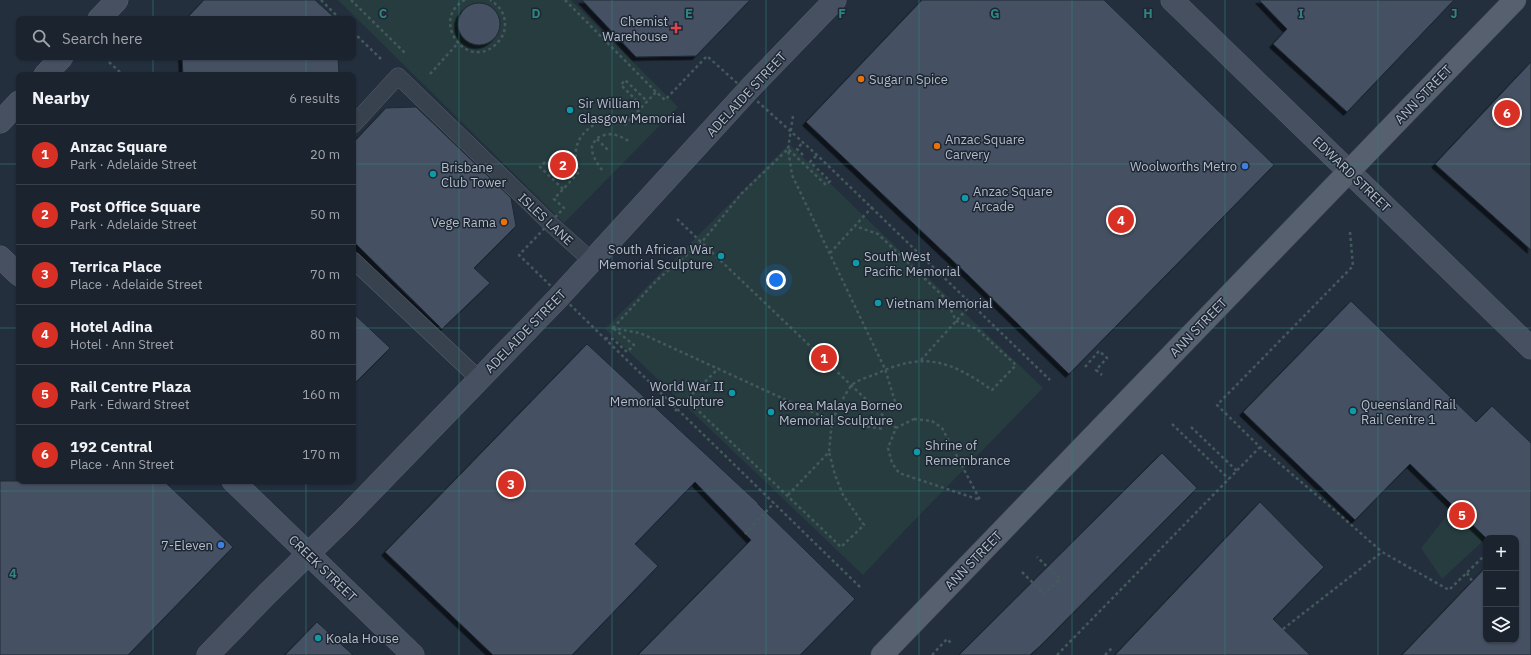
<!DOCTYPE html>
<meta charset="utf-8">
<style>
:root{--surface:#1b232e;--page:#282f3a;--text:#f1f3f6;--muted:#a0a4aa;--line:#39404a;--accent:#d93025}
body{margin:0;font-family:"IBM Plex Sans",sans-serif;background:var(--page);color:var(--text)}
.controls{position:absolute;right:12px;bottom:12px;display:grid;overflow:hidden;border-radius:8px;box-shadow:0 1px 3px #0004}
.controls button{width:36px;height:36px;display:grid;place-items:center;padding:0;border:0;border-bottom:1px solid var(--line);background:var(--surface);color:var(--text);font:20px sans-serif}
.you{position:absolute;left:776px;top:280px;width:14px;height:14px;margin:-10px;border:3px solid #fff;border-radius:50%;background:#1a73e8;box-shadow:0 0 0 6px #1a73e833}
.badge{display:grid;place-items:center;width:26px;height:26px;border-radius:50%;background:var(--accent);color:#fff;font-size:13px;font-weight:700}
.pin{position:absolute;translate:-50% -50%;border:2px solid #fff;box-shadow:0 1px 4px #0006}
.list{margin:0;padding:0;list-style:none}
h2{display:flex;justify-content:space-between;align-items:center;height:52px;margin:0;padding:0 16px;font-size:17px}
h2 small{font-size:13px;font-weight:400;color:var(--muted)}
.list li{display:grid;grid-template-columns:26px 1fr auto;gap:12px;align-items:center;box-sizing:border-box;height:60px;padding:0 16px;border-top:1px solid var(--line)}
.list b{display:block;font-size:15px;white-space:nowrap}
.list p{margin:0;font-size:13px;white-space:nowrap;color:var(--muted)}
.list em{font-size:13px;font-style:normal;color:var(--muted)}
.icon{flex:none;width:22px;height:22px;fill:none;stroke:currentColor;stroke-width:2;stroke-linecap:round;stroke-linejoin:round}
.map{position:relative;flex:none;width:1531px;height:655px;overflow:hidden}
.search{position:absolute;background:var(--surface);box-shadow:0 1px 3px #0004;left:16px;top:16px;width:340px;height:44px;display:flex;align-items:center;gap:10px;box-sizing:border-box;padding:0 14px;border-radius:8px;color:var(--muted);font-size:15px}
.panel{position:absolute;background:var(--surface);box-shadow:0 1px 3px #0004;left:16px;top:72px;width:340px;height:412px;border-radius:8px}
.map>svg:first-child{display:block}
.green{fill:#263c3f}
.building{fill:#455162;stroke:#1f2835;filter:url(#shadow)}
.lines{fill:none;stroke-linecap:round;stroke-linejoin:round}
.lane-casing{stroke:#565f6c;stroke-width:17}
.secondary-casing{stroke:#565f6c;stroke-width:23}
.primary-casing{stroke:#414a57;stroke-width:23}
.path{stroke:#44595c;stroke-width:2.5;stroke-dasharray:3 3;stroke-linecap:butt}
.lane{stroke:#38414e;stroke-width:16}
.secondary{stroke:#465061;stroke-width:22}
.primary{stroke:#56606e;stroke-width:22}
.path-bridge{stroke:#44595c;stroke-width:2.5;stroke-dasharray:3 3;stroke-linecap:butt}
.grid{fill:none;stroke:#308480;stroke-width:1;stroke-opacity:0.55}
.health-dot{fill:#e0444e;stroke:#1d2633;stroke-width:1.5}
.food-dot{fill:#e8710a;stroke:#1d2633;stroke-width:1.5}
.culture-dot{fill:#0f9aa8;stroke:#1d2633;stroke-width:1.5}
.shop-dot{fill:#3f7fe0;stroke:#1d2633;stroke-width:1.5}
.labels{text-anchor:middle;stroke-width:3;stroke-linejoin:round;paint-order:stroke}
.poi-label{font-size:13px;fill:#b4bcc9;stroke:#1d2633;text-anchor:start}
.street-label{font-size:13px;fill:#b4bcc9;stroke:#1d2633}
.grid-label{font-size:13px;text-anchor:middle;font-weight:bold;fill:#308480;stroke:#1d2633;stroke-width:3;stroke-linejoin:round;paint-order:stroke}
</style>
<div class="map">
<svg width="1531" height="655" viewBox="0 0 1531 655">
<defs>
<filter id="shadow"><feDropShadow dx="-3.5" dy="3.5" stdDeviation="0" flood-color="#0009"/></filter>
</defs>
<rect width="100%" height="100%" fill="#242f3e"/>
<path class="green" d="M 338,0 L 571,0 L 678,107 L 564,223 Z
M 789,144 L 1043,388 L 904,531 L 863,575 L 605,329 Z
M 1465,493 L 1486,538 L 1442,579 L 1421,548 Z"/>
<path class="building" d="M 204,0 L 315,0 L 336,19 L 186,19 Z
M 582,0 L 750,0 L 696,56 L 636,57 Z
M 922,0 L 1104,0 L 1274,165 L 1069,374 L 968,275 L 806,122 Z
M 1259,0 L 1454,0 L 1347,112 L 1273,44 L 1287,29 Z
M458 24a21 21 0 1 1 42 0a21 21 0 1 1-42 0Z
M 182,57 L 338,57 L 339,75 L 183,75 Z
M 1531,62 L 1531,250 L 1435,164 Z
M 416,107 L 511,198 L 516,226 L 474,268 L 490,283 L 442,329 L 353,241 L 353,143 L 386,108 Z
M 1351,301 L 1476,422 L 1492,406 L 1531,443 L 1531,655 L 1402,655 L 1486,567 L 1486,640 L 1516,640 L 1516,538 L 1486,538 L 1410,464 L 1355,520 L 1243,412 Z
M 353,313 L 390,348 L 353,385 Z
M 587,344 L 758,503 L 758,504 L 855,599 L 800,655 L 638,655 L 751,540 L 695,482 L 635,544 L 658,566 L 572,655 L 493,655 L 385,552 Z
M 1162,453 L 1197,488 L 1040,646 L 1030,655 L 959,655 Z
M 0,481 L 164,481 L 233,547 L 128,655 L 0,655 Z
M 1260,502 L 1324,567 L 1273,619 L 1310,655 L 1115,655 Z
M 317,622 L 353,655 L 285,655 Z"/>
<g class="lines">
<g class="lane-casing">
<path id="lane" d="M 353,125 L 398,76 L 553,226 L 592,261
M 353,260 L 479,379"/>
</g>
<g class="secondary-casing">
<path id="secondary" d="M 1172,0 L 1531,348
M 99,19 L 117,0
M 45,75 L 62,57
M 0,122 L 19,102
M 0,257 L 19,275
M 233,481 L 413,655
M 208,655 L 267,594 L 348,515 L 558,298 L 751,87 L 835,0"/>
</g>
<g class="primary-casing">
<path id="primary" d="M 882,655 L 1411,107 L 1515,0"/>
</g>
<path class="path" d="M 321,0 L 340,19
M 351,0 L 405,53
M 465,0 C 430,18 464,70 494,46 C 500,41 505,34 505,25 C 505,14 500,6 490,0
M 565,0 L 656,92
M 353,32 L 381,59
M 109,62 L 123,75
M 430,74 L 458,43
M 637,101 L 621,85 L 625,80 L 647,101
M 793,116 L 788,149 L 792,175 L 885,369 L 898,411
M 597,139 L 609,151
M 803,155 L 797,149 L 803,142
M 602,170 C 598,164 591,155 592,147 C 592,143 596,140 599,137 C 611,131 619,136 629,141
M 563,176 L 546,161 L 540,167 L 563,189
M 677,219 L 896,428
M 1350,232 L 1353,266 L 1217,405 L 1260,447 L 1340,515 L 1382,552
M 830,253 L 874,205
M 612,328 L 640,333 L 832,421 C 837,411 844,395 851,386 C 856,380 869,377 876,374 C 924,351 951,361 992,390 L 1016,365 L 977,329 L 956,321 L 946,299 L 878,234 L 855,226
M 613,328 L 657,280 L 701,243 L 742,193 L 788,149 L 826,185 L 830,181 L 810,162 L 817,155
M 605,338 L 613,339 L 627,352 L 634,345 L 613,328
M 921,360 L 975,300
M 1085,367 L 1099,351 L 1107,358 L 1096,370 L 1102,375
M 686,399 L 841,547 L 864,525 L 843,495 L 835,475 L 829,452
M 675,411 L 719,368
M 914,419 L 932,421 L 942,428 L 980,500 L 899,473 L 892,463 L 888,448 L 896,428 Z
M 1172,424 L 1229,479
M 1191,427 L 1237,471
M 788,495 L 829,452 L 832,421 L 883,429
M 1022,572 L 1044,594 L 1060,579 L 1037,557
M 1467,573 L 1472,581
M 1283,629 L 1382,552 L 1449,590 L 1486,554
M 932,655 L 947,639 L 952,644
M 1057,655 L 1260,447
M 1105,655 L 1112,648"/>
<use href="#lane" class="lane"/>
<use href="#secondary" class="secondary"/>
<use href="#primary" class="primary"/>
<path class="path-bridge" d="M 745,534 L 774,503
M 860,587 L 519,255 L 564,208 L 554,199 L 579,172 C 577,165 575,157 576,150 C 578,134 594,121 610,120 C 614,120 620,123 625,125 L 656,92 L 665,100 L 707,56 L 817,155 L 1050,380"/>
</g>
<path class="grid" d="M 153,0 L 153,19M 306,0 L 306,19M 459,0 L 459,655M 612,0 L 612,655M 766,0 L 766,655M 919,0 L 919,655M 1072,0 L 1072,655M 1225,0 L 1225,655M 1378,0 L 1378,655M 153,57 L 153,75M 306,57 L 306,75M 0,164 L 19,164M 353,164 L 1531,164M 0,328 L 19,328M 353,328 L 1531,328M 153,481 L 153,655M 306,481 L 306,655M 0,491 L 1531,491"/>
<path class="health-dot" d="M674 22h4v4h4v4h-4v4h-4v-4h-4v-4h4z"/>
<g class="food-dot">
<circle cx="861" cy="79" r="4"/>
<circle cx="937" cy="146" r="4"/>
<circle cx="504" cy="222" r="4"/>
</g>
<g class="culture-dot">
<circle cx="570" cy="110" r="4"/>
<circle cx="433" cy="174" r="4"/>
<circle cx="965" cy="198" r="4"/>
<circle cx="721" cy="256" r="4"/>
<circle cx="856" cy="263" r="4"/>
<circle cx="878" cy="303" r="4"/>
<circle cx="732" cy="393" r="4"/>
<circle cx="1353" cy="411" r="4"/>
<circle cx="771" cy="412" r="4"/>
<circle cx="917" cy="452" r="4"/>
<circle cx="318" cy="638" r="4"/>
</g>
<g class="shop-dot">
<circle cx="1245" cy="166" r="4"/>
<circle cx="221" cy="545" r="4"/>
</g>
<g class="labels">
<g class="poi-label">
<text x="668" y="26" text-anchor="end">Chemist<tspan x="668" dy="15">Warehouse</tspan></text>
<text x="869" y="84">Sugar n Spice</text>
<text x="578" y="108">Sir William<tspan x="578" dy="15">Glasgow Memorial</tspan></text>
<text x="945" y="144">Anzac Square<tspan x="945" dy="15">Carvery</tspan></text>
<text x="1237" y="171" text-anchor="end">Woolworths Metro</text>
<text x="441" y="172">Brisbane<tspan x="441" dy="15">Club Tower</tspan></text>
<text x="973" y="196">Anzac Square<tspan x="973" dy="15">Arcade</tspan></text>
<text x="496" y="227" text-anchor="end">Vege Rama</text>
<text x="713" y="254" text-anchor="end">South African War<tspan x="713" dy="15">Memorial Sculpture</tspan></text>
<text x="864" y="261">South West<tspan x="864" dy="15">Pacific Memorial</tspan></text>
<text x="886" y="308">Vietnam Memorial</text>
<text x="724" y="391" text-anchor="end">World War II<tspan x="724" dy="15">Memorial Sculpture</tspan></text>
<text x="1361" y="409">Queensland Rail<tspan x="1361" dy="15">Rail Centre 1</tspan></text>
<text x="779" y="410">Korea Malaya Borneo<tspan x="779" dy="15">Memorial Sculpture</tspan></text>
<text x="925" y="450">Shrine of<tspan x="925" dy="15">Remembrance</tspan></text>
<text x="213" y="550" text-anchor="end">7-Eleven</text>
<text x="326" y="643">Koala House</text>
</g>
<g class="street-label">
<text transform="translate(746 94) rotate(-47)" y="5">ADELAIDE STREET</text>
<text transform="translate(1423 94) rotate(-46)" y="5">ANN STREET</text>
<text transform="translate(1352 174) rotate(44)" y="5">EDWARD STREET</text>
<text transform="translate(546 219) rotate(43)" y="5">ISLES LANE</text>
<text transform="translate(1198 327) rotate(-46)" y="5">ANN STREET</text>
<text transform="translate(525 331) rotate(-46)" y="5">ADELAIDE STREET</text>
<text transform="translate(973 560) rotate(-46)" y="5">ANN STREET</text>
<text transform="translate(323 568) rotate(44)" y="5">CREEK STREET</text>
</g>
</g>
<g class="grid-label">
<text x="383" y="18">C</text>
<text x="536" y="18">D</text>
<text x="689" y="18">E</text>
<text x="842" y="18">F</text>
<text x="995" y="18">G</text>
<text x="1148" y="18">H</text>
<text x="1301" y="18">I</text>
<text x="1454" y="18">J</text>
<text x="13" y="578">4</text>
</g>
</svg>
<div class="controls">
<button>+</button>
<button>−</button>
<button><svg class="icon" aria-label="layers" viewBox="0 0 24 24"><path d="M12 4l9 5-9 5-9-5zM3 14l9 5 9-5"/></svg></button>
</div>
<div class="you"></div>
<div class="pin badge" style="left:824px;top:358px">1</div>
<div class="pin badge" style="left:563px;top:165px">2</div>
<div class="pin badge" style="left:511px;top:484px">3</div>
<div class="pin badge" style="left:1121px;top:220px">4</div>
<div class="pin badge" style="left:1462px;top:515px">5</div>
<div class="pin badge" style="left:1507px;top:113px">6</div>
<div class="search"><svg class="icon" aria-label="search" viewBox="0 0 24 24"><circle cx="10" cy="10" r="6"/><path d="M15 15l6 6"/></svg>Search here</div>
<section class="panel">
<h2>Nearby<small>6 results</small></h2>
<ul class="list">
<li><span class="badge">1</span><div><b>Anzac Square</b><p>Park · Adelaide Street</p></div><em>20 m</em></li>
<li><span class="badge">2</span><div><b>Post Office Square</b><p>Park · Adelaide Street</p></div><em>50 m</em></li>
<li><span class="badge">3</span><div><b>Terrica Place</b><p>Place · Adelaide Street</p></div><em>70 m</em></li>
<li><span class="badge">4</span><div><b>Hotel Adina</b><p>Hotel · Ann Street</p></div><em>80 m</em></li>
<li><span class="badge">5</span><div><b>Rail Centre Plaza</b><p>Park · Edward Street</p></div><em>160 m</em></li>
<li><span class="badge">6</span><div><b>192 Central</b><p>Place · Ann Street</p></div><em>170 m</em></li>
</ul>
</section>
</div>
